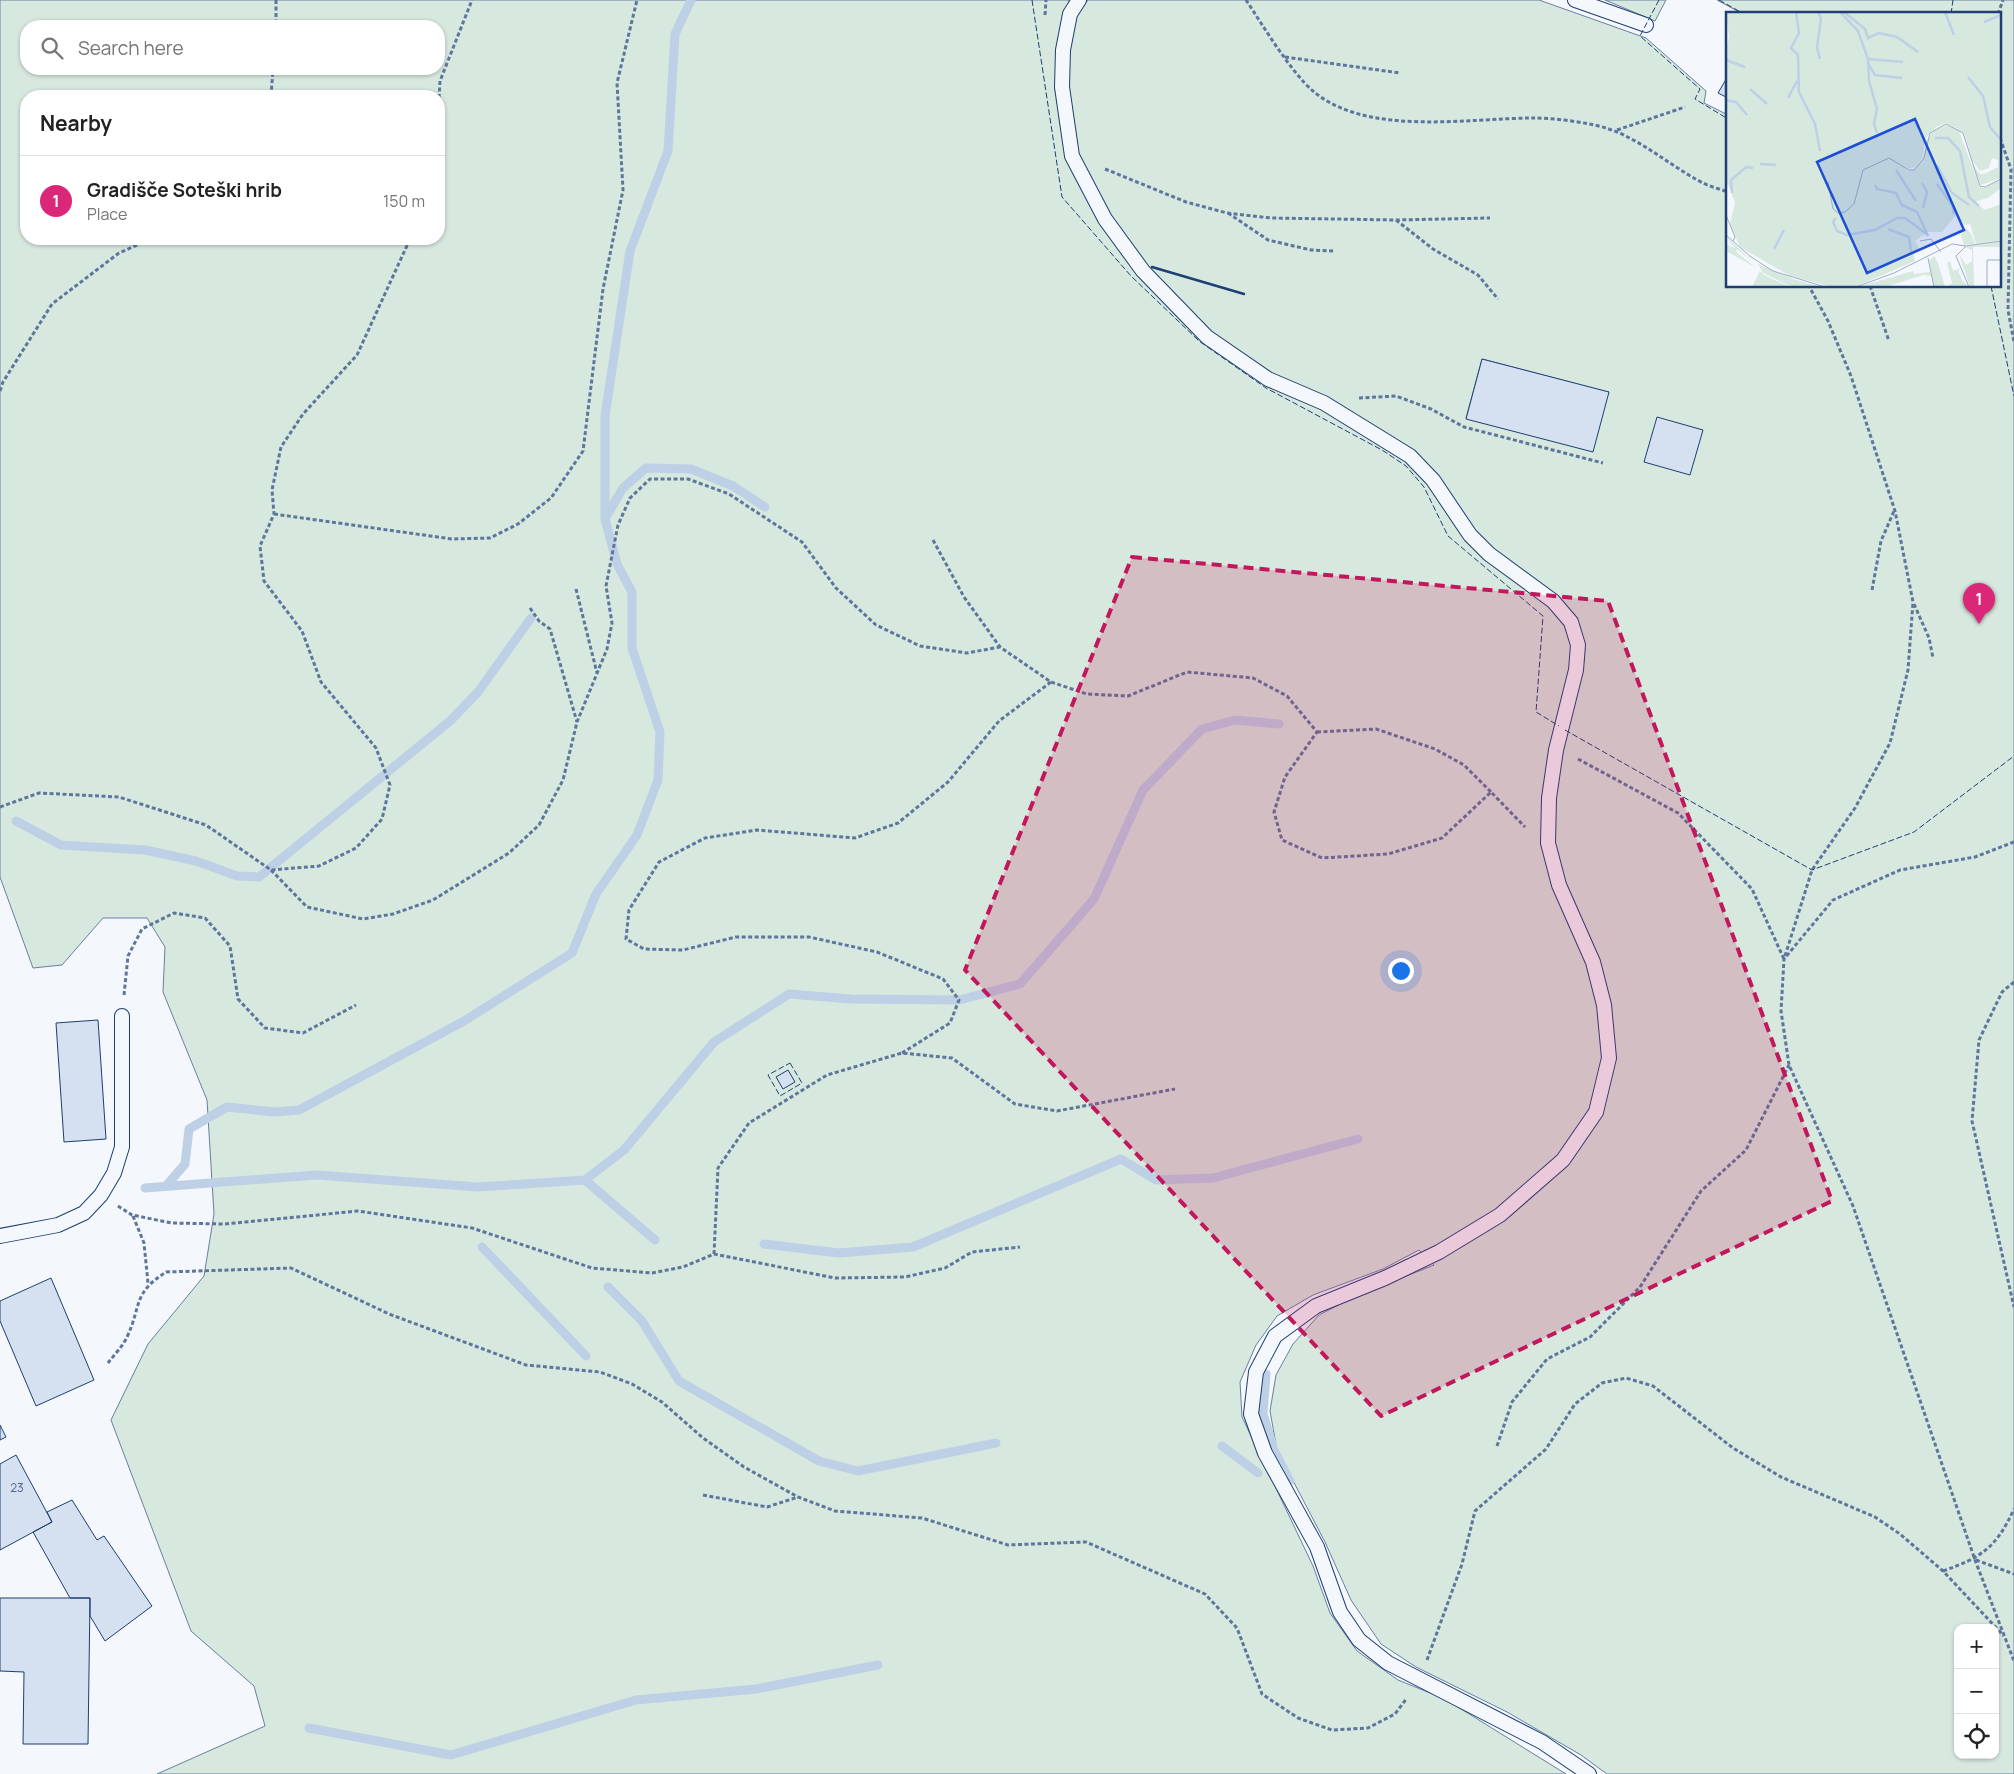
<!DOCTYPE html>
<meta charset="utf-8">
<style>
:root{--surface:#fff;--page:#f2f2f2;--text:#222;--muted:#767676;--line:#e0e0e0;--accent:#db2777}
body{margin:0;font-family:Manrope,sans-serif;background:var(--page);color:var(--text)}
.controls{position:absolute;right:15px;bottom:15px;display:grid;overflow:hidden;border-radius:10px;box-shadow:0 1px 4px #0004}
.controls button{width:45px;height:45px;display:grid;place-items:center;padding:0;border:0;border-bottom:1px solid var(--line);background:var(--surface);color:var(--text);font:25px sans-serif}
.you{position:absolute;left:1400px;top:970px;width:18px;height:18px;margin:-12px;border:4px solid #fff;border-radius:50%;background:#1a73e8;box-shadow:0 0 0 8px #1a73e833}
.badge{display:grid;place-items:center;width:32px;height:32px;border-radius:50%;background:var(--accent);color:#fff;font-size:16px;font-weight:700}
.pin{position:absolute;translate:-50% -41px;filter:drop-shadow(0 1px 2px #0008)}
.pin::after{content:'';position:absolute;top:26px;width:18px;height:15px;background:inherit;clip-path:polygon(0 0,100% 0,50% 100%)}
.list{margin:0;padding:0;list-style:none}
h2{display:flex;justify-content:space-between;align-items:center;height:65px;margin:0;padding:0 20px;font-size:21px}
h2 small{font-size:16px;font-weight:400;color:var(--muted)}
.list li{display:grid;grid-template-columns:32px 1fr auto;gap:15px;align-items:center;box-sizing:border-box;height:90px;padding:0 20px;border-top:1px solid var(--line)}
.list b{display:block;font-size:19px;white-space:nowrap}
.list p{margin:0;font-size:16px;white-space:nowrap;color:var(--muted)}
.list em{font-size:16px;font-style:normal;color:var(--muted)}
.icon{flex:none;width:28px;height:28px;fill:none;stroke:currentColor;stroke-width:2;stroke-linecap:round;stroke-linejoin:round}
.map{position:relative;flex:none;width:2014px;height:1774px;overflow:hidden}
.search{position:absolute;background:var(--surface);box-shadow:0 1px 4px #0004;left:20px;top:20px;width:425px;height:55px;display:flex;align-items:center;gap:12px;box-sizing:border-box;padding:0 18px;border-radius:20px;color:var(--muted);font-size:19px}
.panel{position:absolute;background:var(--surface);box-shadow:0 1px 4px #0004;left:20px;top:90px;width:425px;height:155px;border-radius:20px}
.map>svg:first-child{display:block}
.green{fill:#d7e8df;stroke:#687fa3;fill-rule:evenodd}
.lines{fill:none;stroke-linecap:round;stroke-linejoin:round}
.stream{stroke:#bed0e5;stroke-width:9}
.building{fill:#d5e0f0;stroke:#1d3f73}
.service-casing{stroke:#1d3f73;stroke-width:16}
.path{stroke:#5e769c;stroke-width:3;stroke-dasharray:4 2.5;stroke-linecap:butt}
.service{stroke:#f4f7fb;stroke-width:14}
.fence{stroke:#1d3f73;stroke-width:1;stroke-dasharray:6 2.5;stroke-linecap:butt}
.wall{stroke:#1d3f73;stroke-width:2.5}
.marked{fill:#c2185b;fill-opacity:0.2;stroke:#c2185b;stroke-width:4;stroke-dasharray:10 6;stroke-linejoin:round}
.labels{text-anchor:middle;stroke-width:4;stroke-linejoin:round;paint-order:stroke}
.number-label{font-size:12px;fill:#4b6792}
.inset-river{fill:none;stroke:#bed0e5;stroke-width:2.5}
.inset-road{fill:none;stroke:#9eadc5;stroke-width:1}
.view{fill:#1d4ed8;fill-opacity:0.15;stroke:#1d4ed8;stroke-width:2.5}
.inset-edge{fill:none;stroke:#1d3f73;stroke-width:2.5}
</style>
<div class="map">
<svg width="2014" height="1774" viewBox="0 0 2014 1774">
<rect width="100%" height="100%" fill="#f4f7fb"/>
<path class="green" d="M 0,0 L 1068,0 L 1077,15 L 1088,0 L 1539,0 L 1646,38 L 1706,91 L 1704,103 L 1728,115 L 1728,286 L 2000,286 L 2000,14 L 1743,14 L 1717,0 L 2014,0 L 2014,1774 L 1607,1774 L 1581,1755 L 1507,1712 L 1416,1667 L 1381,1644 L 1351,1600 L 1325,1542 L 1277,1450 L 1270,1411 L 1276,1375 L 1293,1344 L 1319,1315 L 1356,1296 L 1434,1265 L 1419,1250 L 1383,1269 L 1313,1295 L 1277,1316 L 1256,1345 L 1240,1382 L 1242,1417 L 1313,1566 L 1330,1613 L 1357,1651 L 1398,1680 L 1445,1699 L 1566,1774 L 157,1774 L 265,1726 L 254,1686 L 191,1631 L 111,1420 L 148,1344 L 204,1276 L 214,1214 L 207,1100 L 163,992 L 165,947 L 147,918 L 103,918 L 62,965 L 33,968 L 0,877 ZM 26,26 L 439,26 L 439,69 L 26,69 ZM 26,96 L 439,96 L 439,239 L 26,239 ZM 1482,359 L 1608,392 L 1609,392 L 1466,418 ZM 1958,1628 L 1995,1628 L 1995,1755 L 1958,1755 Z
M 1605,0 L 1666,0 L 1655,21 Z"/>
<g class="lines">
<path class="stream" d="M 606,517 L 623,488 L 646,468 L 691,469 L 733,486 L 765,507
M 16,821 L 61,845 L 145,850 L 196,861 L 237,876 L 259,877 L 450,721 L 478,692 L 531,618
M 585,1180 L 655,1240
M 166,1186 L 185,1164 L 189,1129 L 227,1107 L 274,1112 L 299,1110 L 464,1021 L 572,953 L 596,894 L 637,835 L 658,780 L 660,732 L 632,648 L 632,592 L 617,564 L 605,519 L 605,416 L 630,251 L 668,151 L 675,34 L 691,0
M 145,1188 L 317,1175 L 478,1187 L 585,1180 L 624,1150 L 714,1042 L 789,994 L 851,999 L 959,1000 L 1020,984 L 1094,899 L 1143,790 L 1202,729 L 1235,720 L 1279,724
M 764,1244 L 839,1253 L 913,1247 L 1121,1159 L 1156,1180 L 1213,1178 L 1358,1139
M 482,1247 L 586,1356
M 608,1287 L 642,1321 L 679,1381 L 819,1461 L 858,1471 L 996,1443
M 1266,1374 L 1263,1414 L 1274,1450 L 1290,1481
M 1222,1446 L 1258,1473
M 309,1728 L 451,1755 L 636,1700 L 756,1689 L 878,1665"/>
</g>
<path class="building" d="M 1728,76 L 1728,98 L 1718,93 Z
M 1482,359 L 1609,392 L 1593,452 L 1466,419 Z
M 1657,417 L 1703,430 L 1690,475 L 1644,462 Z
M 98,1020 L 106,1139 L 64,1142 L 56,1023 Z
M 788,1070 L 795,1082 L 783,1089 L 776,1077 Z
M 51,1278 L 94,1380 L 36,1406 L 0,1321 L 0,1301 Z
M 0,1425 L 6,1437 L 0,1440 Z
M 16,1455 L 52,1522 L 0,1550 L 0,1464 Z
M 72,1500 L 97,1540 L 104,1536 L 152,1606 L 105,1641 L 90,1616 L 90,1598 L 70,1598 L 33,1532 L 52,1522 L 47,1512 Z
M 0,1598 L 90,1598 L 88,1744 L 23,1744 L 24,1672 L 0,1671 Z"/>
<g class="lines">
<g class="service-casing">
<path id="service" d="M 1079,0 L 1070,14 L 1063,50 L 1062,87 L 1072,156 L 1105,219 L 1143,271 L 1207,337 L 1268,379 L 1324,403 L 1410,456 L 1433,480 L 1470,535 L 1489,554 L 1553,601 L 1571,622 L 1578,645 L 1576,670 L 1556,750 L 1549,798 L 1548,843 L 1559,885 L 1593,962 L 1604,1005 L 1609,1058 L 1596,1112 L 1563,1160 L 1500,1215 L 1439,1252 L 1385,1278 L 1316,1306 L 1275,1336 L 1256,1372 L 1251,1414 L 1265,1453 L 1317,1547 L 1340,1612 L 1359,1640 L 1388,1663 L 1542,1742 L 1589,1774
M 1575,0 L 1646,25
M 0,1236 L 58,1225 L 84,1213 L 101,1195 L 114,1173 L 122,1147 L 122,1016"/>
</g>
<path class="path" d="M 276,0 L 276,26
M 1246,0 C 1264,27 1290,71 1313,91 C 1367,137 1468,118 1534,118 C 1553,118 1575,121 1594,125 C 1635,133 1666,164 1703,183 C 1711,187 1720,189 1728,192
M 1998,14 L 2003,0
M 1045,15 L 1046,0
M 1285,57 L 1400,73
M 271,96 L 273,69
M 439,98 L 440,81 L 472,0
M 1617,130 L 1685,107
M 2000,138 L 2011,169 L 2008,310 L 2014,342
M 1105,169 L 1186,202 L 1227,213 L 1271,218 L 1396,220 L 1490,218
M 1228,213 L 1268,240 L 1311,250 L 1335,251
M 1396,220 L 1433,249 L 1478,275 L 1498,299
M 1870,286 L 1889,341
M 0,391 L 3,382 L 52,304 L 119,253 L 151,239
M 1359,398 L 1396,396 L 1431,409 L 1464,427 L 1603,463
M 274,514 L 452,539 L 490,538 L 518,524 L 551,498 L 583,451 L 603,289 L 623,190 L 617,83 L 637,0
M 933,540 L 964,597 L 1000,647 L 1051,682 L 1087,694 L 1128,696 L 1187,672 L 1253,678 L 1287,696 L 1317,732 L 1285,777 L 1274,812 L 1282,840 L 1322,858 L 1388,854 L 1442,838 L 1491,792 L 1525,827
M 576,589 L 597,673
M 1872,590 L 1881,541 L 1894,511
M 1914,604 L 1929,638 L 1933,658
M 530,608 L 539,621 L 550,629 L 577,722
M 1317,732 L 1376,729 L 1435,749 L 1464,765 L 1491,792
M 1578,759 L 1678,813 L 1752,889 L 1784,959
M 0,807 L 39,793 L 119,797 L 206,825 L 271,870 L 319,866 L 356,848 L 382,819 L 390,785 L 376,748 L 321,682 L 302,631 L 264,581 L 260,546 L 274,514 L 272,490 L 281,447 L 303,414 L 357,355 L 410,239
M 2014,842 L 1975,857 L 1900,870 L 1833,900 L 1784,959 L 1781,1011 L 1789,1065 L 1853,1206 L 1975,1560 L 2014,1661
M 271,870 L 307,907 L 363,919 L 393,914 L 433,900 L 509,853 L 539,825 L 563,780 L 577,722 L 607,649 L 612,623 L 606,586 L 618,525 L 630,498 L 650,479 L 688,479 L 729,494 L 802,542 L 836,588 L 876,625 L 920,646 L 967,653 L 1000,647
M 1785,956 L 1812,870 L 1855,808 L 1890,743 L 1908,670 L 1913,602 L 1895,511 L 1851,376 L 1828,321 L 1809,286
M 2014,982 L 2002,992 L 1979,1040 L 1972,1121 L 2014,1307
M 124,995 L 128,956 L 142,929 L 174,913 L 205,918 L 230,946 L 238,999 L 265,1028 L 303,1033 L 356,1005
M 902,1053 L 950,1023 L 959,1000 L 943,979 L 877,952 L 809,937 L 736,937 L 683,950 L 644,949 L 626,939 L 629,910 L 659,862 L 705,838 L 757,830 L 855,838 L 898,823 L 948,782 L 999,721 L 1051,682
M 118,1206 L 132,1215 L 172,1223 L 225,1224 L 358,1211 L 472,1228 L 592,1268 L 652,1273 L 683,1267 L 714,1254 L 835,1278 L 905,1277 L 945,1268 L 972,1252 L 1020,1247
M 133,1216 L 144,1243 L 148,1283
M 714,1254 L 718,1168 L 749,1123 L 827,1075 L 902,1053 L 952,1058 L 1015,1104 L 1057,1111 L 1175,1089
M 108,1363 C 114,1355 123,1346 127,1337 C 142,1305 132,1294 166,1272 L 291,1268 L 389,1314 L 526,1365 L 600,1372 L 632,1384 L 662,1402 L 703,1438 L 744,1467 L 798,1497 L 835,1511 L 922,1518 L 1008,1545 L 1086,1542 L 1205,1594 L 1237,1628 L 1262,1694 L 1298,1718 L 1332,1730 L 1368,1728 L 1395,1714 L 1407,1698
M 1497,1446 L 1512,1402 L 1547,1359 L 1590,1337 L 1640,1287 L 1701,1191 L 1746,1150 L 1789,1065
M 703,1495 L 767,1507 L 798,1497
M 1976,1560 L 2014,1574
M 1943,1571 C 1982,1557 1996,1548 2014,1509
M 1427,1660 L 1462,1564 L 1475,1511 L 1546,1449 L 1575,1404 L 1602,1383 L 1626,1378 L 1653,1386 L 1733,1448 L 1781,1477 L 1875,1517 L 1900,1534 L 1943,1571 L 2004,1636"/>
<use href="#service" class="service"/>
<path class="fence" d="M 1032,0 L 1062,197 L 1131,276 L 1199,341 L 1266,388 L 1382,450 L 1406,466 L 1424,487 L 1448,536 L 1543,616 L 1536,712 L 1559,726
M 1659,0 L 1640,36 L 1700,89 L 1695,99 L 1728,119
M 1719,0 L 1744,14
M 1951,14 L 1953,0
M 1991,286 L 2014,396
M 1565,730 L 1812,870 L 1914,832 L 2014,756
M 790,1063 L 802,1083 L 780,1096 L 768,1075 Z"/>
<path class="wall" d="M 1152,267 L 1244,294"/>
</g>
<path class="marked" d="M 1132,557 L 1608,601 L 1832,1201 L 1381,1416 L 965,970 Z"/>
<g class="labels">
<g class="number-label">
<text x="17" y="1492">23</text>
</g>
</g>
<g transform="translate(1726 12)">
<rect width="275" height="275" fill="#f4f7fb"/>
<path d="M 0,0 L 275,0 L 275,166 L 255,173 L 246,152 L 254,162 L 258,162 L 272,155 L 272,148 L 266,146 L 263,156 L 254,159 L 246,148 L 238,121 L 220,111 L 210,115 L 203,122 L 199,128 L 197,145 L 189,155 L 183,157 L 175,152 L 182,159 L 188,158 L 198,146 L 200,129 L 208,118 L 221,113 L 233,119 L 254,175 L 258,176 L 275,167 L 275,176 L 262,186 L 248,190 L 259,198 L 275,192 L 275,228 L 250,232 L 244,212 L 239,213 L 229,204 L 216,220 L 202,220 L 189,229 L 193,236 L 188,242 L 189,249 L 129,275 L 106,275 L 64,264 L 14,235 L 4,212 L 9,190 L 0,168 L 0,38 L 3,25 ZM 240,216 L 245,222 L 249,232 L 238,233 L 235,223 ZM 0,224 L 26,249 L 11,237 L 10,240 L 29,255 L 0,239 L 0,233 L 9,236 ZM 275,229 L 275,235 L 247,235 L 248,275 L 244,275 L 233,242 L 240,253 L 246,249 L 246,238 L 239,235 ZM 208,244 L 212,251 L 219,275 L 208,275 L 203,249 ZM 224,249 L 227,259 L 235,256 L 232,259 L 236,268 L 243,275 L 220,275 L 226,271 L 221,251 ZM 32,252 L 67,267 L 95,275 L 66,275 L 37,261 ZM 34,259 L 38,263 L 64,275 L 26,275 ZM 187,259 L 188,262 L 204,260 L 205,264 L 197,263 L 159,275 L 132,275 Z" fill="#d7e8df"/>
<path class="inset-river" d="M 70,0 L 73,21 L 65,36 L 72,43 L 73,80 L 89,112 L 94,139M 92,0 L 95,6 L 91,36 L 94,47M 114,0 L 132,19 L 142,47 L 143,69 L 151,97 L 148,112 L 151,121M 118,0 L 139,17 L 142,26 L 153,21 L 171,25 L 192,40M 219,0 L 228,23M 258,10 L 275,3M 142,47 L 177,50M 0,48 L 19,55M 143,53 L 149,63 L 176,66M 242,65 L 257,84 L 264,115 L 275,128M 24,77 L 41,92M 62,86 L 71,69M 0,88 L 10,90 L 21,103M 209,126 L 222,126 L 234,139 L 243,185 L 253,194M 34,152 L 50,153M 211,153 L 226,181 L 243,193M 170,158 L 190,189M 196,171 L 201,180 L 197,196M 211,172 L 226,193 L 228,202M 149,173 L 151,177 L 170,181 L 176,193 L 191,200 L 202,224M 6,181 L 5,168 L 20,155 L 27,156M 110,206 L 107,210 L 111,219 L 121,223 L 149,218 L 171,206 L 179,206 L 202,223M 162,217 L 183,225 L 185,240M 48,237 L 58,218"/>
<path class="inset-road" d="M 102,170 L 107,197 L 112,201 L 119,200 L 128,192 L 137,158 L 163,146 L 183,158 L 188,158 L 198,146 L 204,121 L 220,112 L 237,121 L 254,174 L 259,175 L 275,167M 0,203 L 9,225 L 7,229M 0,223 L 25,245 L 47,259 L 99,275M 194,229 L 205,227 L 215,240M 240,234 L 230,244 L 243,275M 202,246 L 208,275M 130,275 L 168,261 L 226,232 L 240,234 L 275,229M 261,275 L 261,248 L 275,248"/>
<path class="view" d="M 189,107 L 238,218 L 141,261 L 91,150 Z"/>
<rect width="275" height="275" class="inset-edge"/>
</g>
</svg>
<div class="controls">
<button>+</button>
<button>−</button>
<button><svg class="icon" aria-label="locate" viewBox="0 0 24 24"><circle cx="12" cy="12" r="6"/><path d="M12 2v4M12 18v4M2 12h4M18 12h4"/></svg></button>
</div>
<div class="you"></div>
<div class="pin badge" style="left:1979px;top:624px">1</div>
<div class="search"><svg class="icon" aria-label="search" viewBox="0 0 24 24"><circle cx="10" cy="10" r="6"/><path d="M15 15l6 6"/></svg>Search here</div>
<section class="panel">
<h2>Nearby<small></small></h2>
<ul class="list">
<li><span class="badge">1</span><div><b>Gradišče Soteški hrib</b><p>Place</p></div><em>150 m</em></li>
</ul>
</section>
</div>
